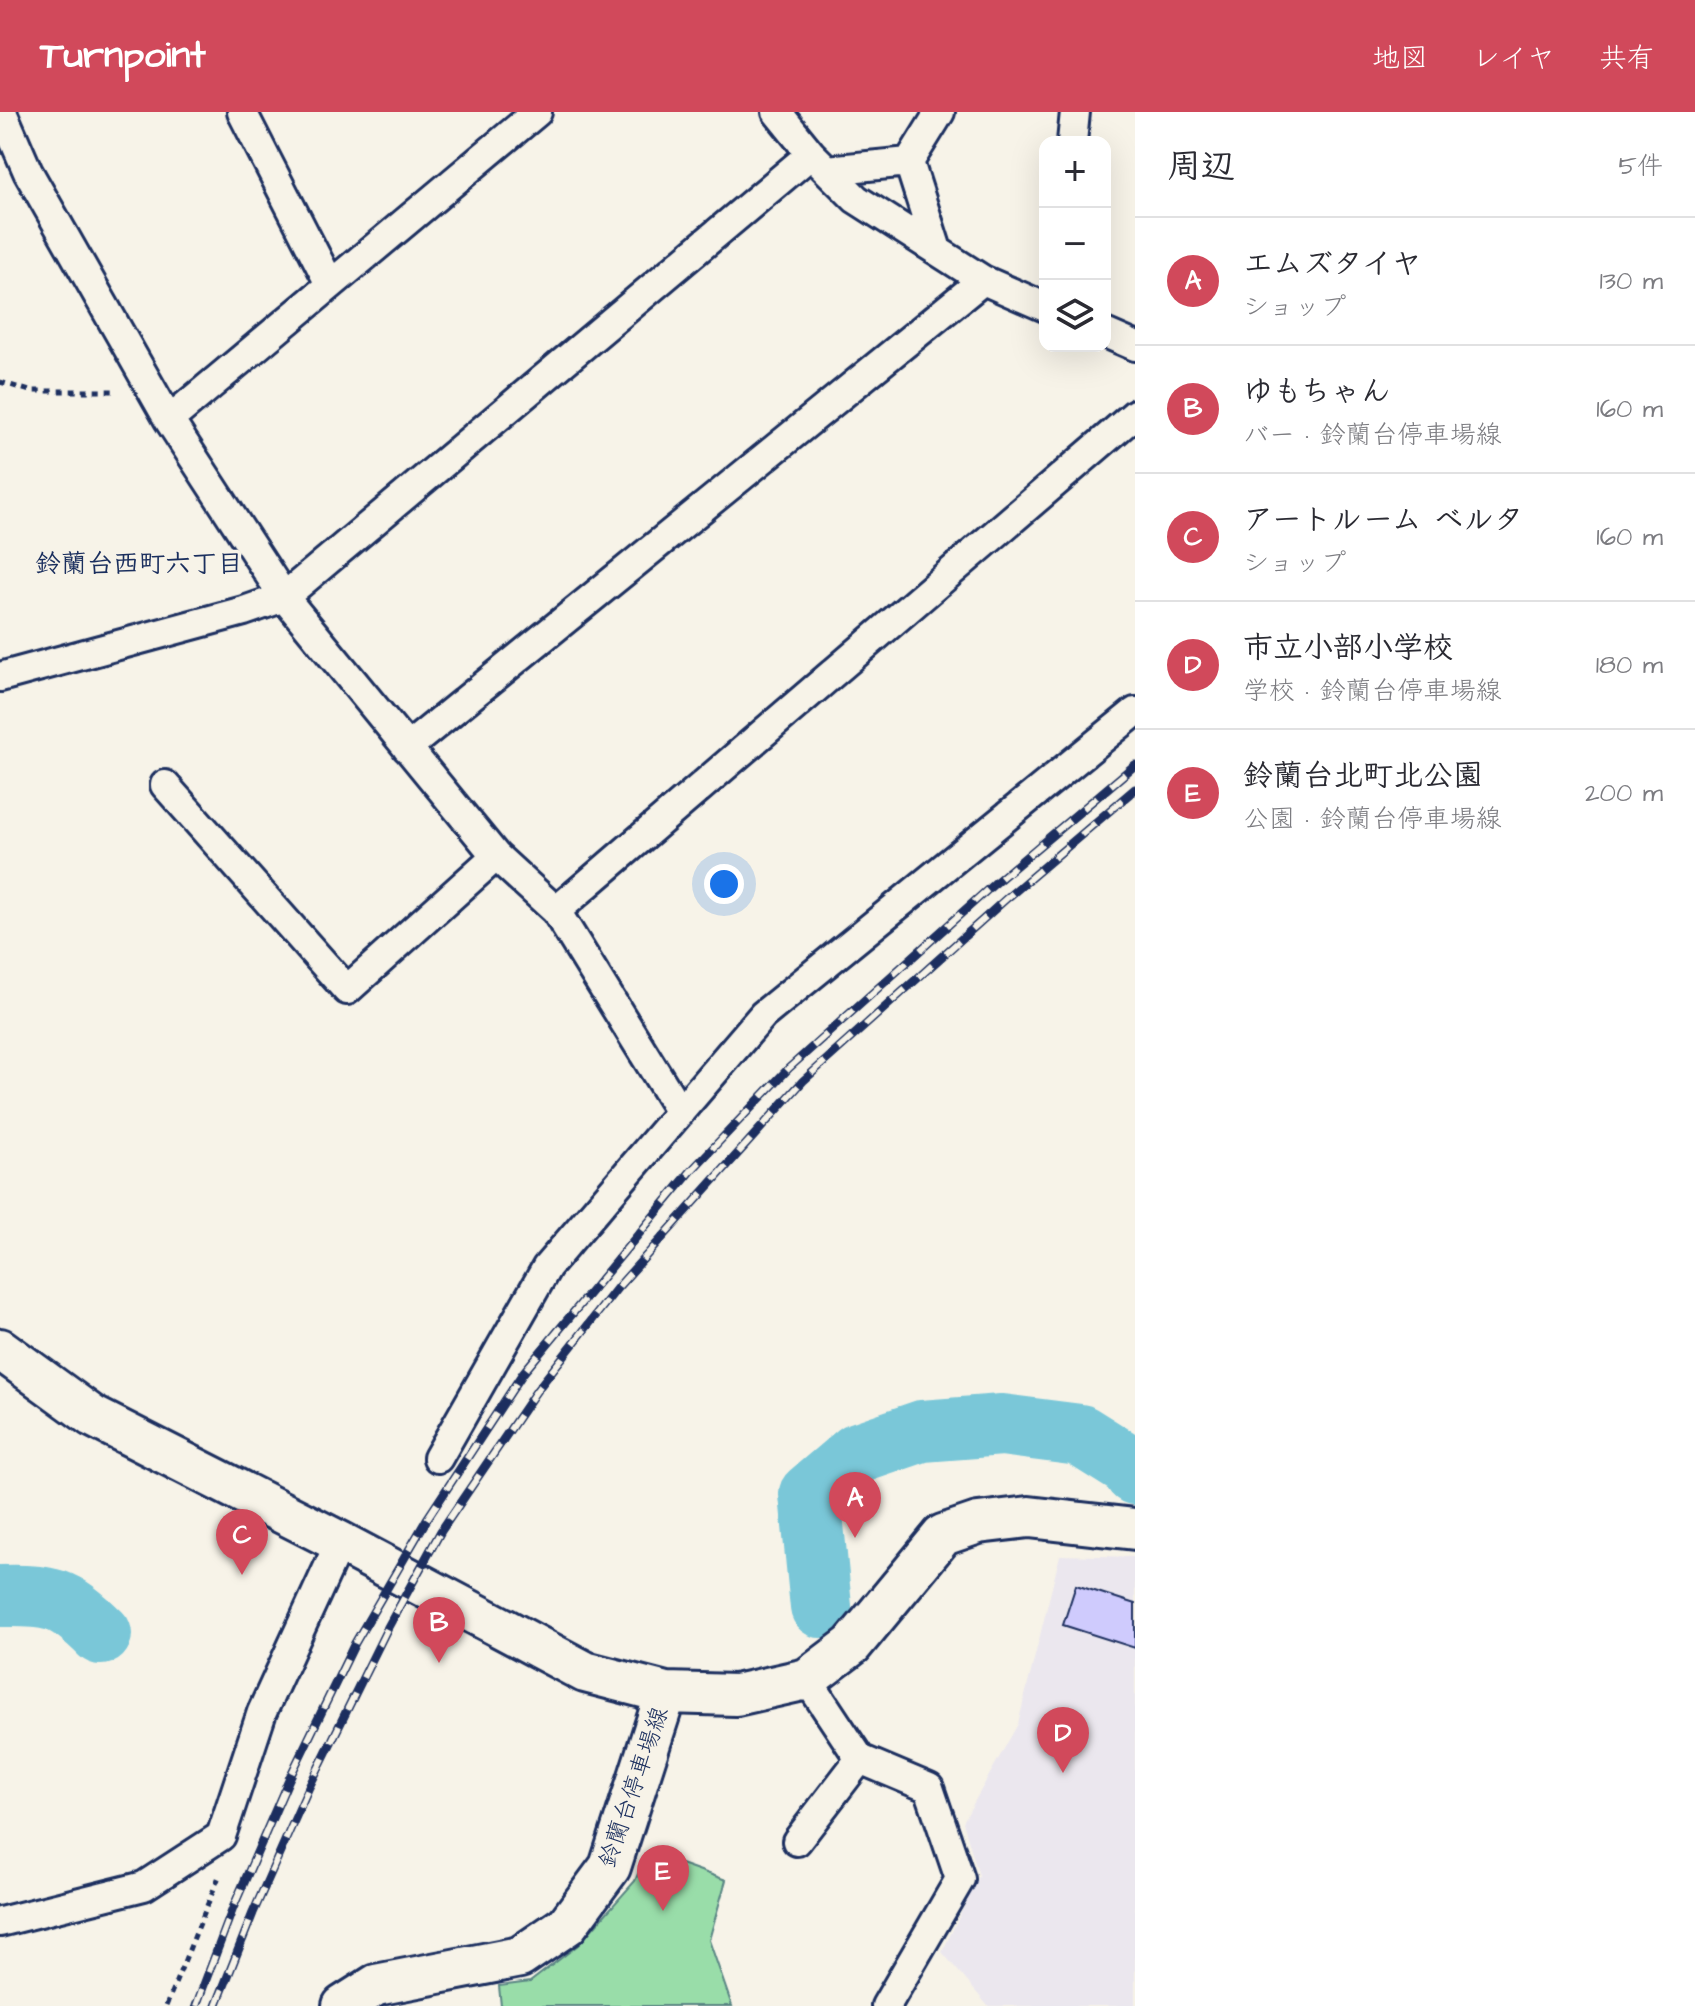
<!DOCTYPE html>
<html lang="ja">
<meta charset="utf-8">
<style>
:root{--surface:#fff;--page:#f2f2f3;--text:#2b2b33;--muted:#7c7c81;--line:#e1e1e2;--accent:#d1495b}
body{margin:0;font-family:"Architects Daughter","Klee One",sans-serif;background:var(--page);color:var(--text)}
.controls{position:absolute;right:24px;top:24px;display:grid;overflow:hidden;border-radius:16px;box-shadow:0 8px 32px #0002}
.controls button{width:72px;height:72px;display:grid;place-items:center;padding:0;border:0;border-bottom:2px solid var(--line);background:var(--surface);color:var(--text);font:40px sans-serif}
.you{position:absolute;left:724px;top:772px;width:28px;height:28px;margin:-20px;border:6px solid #fff;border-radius:50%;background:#1a73e8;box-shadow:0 0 0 12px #1a73e833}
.badge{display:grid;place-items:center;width:52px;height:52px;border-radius:50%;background:var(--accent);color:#fff;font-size:26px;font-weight:700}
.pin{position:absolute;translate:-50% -66px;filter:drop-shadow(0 2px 4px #0008)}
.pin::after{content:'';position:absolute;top:42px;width:28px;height:24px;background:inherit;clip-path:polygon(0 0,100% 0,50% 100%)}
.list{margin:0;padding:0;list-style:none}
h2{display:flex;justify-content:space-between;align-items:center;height:104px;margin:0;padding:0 32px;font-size:34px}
h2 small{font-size:26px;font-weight:400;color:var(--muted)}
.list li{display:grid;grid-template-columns:52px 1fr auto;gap:24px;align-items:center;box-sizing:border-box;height:128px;padding:0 32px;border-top:2px solid var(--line)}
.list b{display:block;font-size:30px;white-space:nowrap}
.list p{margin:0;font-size:26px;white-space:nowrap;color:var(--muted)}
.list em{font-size:26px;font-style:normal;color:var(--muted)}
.icon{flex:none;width:44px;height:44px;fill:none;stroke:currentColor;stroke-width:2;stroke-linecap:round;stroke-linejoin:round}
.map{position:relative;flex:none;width:1135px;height:1894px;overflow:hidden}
header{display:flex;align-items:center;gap:48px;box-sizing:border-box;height:112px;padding:0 40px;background:var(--accent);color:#fff}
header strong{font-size:38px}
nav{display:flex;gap:44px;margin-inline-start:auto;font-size:28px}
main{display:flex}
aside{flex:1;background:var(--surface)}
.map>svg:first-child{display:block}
.built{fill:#ebe7ee}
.green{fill:#99dda9;stroke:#5a8684;stroke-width:2}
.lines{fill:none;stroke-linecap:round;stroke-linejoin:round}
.river{stroke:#7ac7d8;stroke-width:62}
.building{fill:#cfcbfd;stroke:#1b2f5e;stroke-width:2}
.street-casing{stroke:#1b2f5e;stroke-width:34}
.secondary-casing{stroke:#1b2f5e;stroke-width:46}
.path{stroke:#1b2f5e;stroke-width:5;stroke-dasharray:6 6;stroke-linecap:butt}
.street{stroke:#f7f3e8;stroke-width:28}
.secondary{stroke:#f7f3e8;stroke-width:40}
.rail-casing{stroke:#1b2f5e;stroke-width:9}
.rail{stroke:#f7f3e8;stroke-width:6;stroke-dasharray:18;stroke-linecap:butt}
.labels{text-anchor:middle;stroke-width:7;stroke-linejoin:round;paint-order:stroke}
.street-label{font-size:24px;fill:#1b2f5e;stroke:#f7f3e8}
.neighbourhood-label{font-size:26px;font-weight:bold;fill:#1b2f5e;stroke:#f7f3e8}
</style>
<header>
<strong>Turnpoint</strong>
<nav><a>地図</a><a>レイヤ</a><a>共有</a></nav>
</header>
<main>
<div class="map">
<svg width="1135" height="1894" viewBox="0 0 1135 1894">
<rect width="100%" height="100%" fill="#f7f3e8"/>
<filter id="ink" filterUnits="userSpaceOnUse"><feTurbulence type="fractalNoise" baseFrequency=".0125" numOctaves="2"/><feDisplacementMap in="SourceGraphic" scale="16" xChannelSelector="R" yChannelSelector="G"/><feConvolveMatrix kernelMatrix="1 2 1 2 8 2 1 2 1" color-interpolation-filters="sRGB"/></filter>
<g filter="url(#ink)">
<path class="built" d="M 1060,1443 L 1135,1445 L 1135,1894 L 988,1894 L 942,1840 L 979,1764 L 963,1710 L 1018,1612 Z"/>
<path class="green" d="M 647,1740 L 726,1768 L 709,1828 L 732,1894 L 501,1894 L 499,1874 L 530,1870 L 578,1833 L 635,1769 Z"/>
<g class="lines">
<path class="river" d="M 0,1484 C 51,1483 64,1485 101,1522
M 821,1495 L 810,1382 L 858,1341 L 922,1319 L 1002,1313 L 1080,1323 L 1131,1355 L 1135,1362"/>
</g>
<path class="building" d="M 1076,1473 L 1135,1492 L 1135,1536 L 1063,1513 Z"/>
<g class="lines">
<g class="street-casing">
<path id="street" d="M 2,0 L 28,60 L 169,308 L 284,485 L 496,744 L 556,799 L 680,1000
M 242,0 L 330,172
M 777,0 L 811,42 L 856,87 L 983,168 L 1045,195
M 1072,30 L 1075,0
M 827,58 L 909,50
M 937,138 L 909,50 L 940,0
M 1105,221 L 1135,234
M 169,308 L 537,0
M 0,565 L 244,499 L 284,485 L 811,42
M 407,636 L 983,168
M 165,673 L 347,878 L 496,744
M 556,799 L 1135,302
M 438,1346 L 547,1155 L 763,903 L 1135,600
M 807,1567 L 860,1647 L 929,1676 L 960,1767 L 886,1894
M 797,1729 L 860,1647
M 0,1810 L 144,1774 L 221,1724 L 262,1600 L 340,1430"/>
</g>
<g class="secondary-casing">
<path id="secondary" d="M 0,1237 L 92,1304 L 340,1430 L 585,1560 L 666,1581 L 736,1583 L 807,1567 L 852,1533 L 943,1423 L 978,1411 L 1029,1405 L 1135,1417
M 343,1894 L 376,1873 L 520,1845 L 567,1813 L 610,1755 L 666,1581"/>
</g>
<path class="path" d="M 0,270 L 30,279 L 118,279
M 166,1894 L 220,1762"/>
<use href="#street" class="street"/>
<use href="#secondary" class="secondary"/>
<g class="rail-casing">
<path id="rail" d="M 196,1894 L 233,1796 L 289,1667 L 355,1531 L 427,1407 L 523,1261 L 692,1058 L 789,956 L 994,772 L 1135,653
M 216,1894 L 253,1801 L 309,1675 L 388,1515 L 441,1419 L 537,1278 L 618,1175 L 803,969 L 1007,786 L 1135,677"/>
</g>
<use href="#rail" class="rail"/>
</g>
</g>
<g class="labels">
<g class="street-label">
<text transform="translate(633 1675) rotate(-71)" y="8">鈴蘭台停車場線</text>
</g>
<g class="neighbourhood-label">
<text x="139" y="460">鈴蘭台西町六丁目</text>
</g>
</g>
</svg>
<div class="controls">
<button>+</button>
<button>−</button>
<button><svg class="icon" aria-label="layers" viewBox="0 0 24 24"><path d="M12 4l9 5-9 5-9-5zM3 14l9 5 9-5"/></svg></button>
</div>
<div class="you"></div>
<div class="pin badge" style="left:855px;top:1426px">A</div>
<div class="pin badge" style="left:439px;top:1551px">B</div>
<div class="pin badge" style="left:242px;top:1463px">C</div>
<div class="pin badge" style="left:1063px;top:1661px">D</div>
<div class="pin badge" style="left:663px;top:1799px">E</div>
</div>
<aside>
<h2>周辺<small>5件</small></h2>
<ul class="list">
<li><span class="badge">A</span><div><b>エムズタイヤ</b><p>ショップ</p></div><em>130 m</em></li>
<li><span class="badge">B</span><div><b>ゆもちゃん</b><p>バー · 鈴蘭台停車場線</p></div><em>160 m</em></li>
<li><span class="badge">C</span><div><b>アートルーム ベルタ</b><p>ショップ</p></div><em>160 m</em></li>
<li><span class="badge">D</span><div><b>市立小部小学校</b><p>学校 · 鈴蘭台停車場線</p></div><em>180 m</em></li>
<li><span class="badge">E</span><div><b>鈴蘭台北町北公園</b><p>公園 · 鈴蘭台停車場線</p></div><em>200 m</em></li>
</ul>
</aside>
</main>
